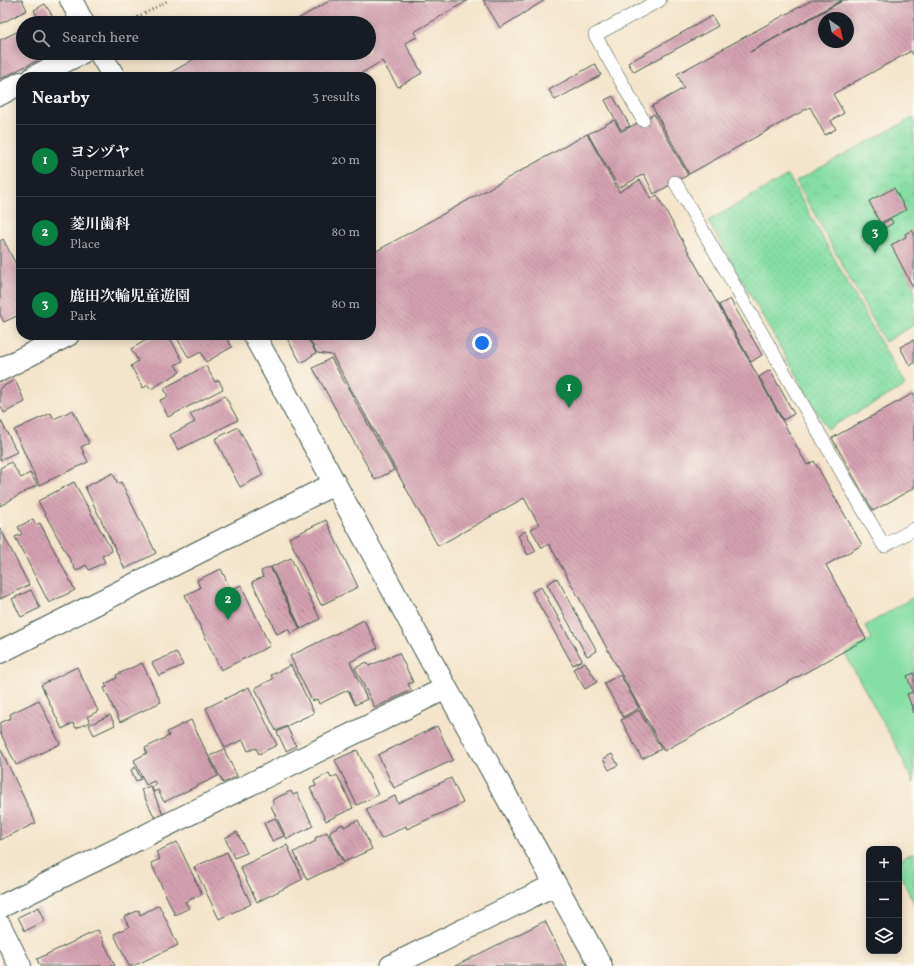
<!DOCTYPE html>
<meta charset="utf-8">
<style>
:root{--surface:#171b24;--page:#242831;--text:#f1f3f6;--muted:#9ea1a6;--line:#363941;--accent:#0b8043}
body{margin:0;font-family:Vollkorn,"Noto Serif JP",serif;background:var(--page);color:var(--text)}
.controls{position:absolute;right:12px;bottom:12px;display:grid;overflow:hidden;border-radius:8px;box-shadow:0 2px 10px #0003}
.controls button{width:36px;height:36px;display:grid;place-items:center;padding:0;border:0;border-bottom:1px solid var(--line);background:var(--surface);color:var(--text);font:20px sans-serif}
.compass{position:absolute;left:818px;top:12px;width:36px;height:36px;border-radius:50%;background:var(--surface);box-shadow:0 2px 10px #0003;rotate:146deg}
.you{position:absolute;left:482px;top:343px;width:14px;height:14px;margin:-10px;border:3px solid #fff;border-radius:50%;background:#1a73e8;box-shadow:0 0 0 6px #1a73e833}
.badge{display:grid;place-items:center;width:26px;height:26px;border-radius:50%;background:var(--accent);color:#fff;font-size:13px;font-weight:700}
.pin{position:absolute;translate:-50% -33px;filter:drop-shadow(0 1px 2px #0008)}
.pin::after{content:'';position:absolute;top:21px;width:14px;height:12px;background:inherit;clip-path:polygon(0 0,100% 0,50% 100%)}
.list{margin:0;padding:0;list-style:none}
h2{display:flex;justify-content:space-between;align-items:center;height:52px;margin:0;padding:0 16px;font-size:17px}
h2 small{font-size:13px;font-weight:400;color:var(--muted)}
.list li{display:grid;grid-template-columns:26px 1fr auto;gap:12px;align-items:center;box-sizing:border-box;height:72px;padding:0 16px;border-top:1px solid var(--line)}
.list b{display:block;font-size:15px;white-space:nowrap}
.list p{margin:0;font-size:13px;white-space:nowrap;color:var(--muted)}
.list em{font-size:13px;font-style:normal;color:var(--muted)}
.icon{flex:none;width:22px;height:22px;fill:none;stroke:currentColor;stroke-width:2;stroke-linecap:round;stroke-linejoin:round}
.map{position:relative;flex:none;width:914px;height:966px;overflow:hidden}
.search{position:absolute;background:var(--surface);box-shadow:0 2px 10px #0003;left:16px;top:16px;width:360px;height:44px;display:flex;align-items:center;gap:10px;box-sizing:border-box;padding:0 14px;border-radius:22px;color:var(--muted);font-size:15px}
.panel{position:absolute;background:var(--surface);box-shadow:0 2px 10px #0003;left:16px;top:72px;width:360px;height:268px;border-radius:16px}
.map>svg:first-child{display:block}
.grass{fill:#85dea4;stroke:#528e6c}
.park{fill:url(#park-crowns);stroke:#528e6c}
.garden{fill:url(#garden-dots);stroke:#528e6c}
.building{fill:url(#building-back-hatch);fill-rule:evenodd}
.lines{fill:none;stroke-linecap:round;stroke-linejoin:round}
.service-casing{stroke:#3f564b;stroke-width:14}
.minor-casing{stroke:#3f564b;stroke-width:24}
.path{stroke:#3f564b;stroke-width:2.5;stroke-dasharray:1 3;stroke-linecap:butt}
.service{stroke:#fff;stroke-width:13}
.minor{stroke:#fff;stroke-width:22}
</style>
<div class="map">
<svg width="914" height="966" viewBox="0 0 914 966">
<defs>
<pattern id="park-crowns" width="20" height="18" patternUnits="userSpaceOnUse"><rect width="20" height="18" fill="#85dea4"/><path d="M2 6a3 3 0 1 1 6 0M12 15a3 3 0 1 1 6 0" fill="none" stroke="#72bf8e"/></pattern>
<pattern id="garden-dots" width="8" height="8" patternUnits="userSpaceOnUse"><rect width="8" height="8" fill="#85dea4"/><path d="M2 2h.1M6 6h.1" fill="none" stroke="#72bf8e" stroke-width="1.8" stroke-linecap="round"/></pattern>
<pattern id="building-back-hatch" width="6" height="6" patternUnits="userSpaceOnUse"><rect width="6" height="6" fill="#d4a1b1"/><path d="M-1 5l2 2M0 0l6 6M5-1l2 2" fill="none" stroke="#ab8491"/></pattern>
</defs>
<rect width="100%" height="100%" fill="#fbf7ec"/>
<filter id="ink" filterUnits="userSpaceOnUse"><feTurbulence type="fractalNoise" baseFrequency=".025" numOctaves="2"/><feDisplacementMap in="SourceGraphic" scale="8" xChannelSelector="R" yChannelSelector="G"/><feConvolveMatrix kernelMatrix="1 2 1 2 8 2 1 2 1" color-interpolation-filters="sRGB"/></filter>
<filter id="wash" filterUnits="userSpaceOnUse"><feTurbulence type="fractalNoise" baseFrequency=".012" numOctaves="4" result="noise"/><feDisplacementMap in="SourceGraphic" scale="16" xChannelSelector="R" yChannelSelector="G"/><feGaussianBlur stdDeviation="0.9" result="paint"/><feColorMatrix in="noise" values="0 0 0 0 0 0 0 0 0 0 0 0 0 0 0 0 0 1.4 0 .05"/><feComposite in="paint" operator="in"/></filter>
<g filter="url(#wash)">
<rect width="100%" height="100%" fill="#f4e4cb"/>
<path class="grass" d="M 914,597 L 914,783 L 894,742 L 845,654 L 872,639 L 865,626 Z
M 914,852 L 914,903 L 899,873 L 899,860 Z"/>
<path class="park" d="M 914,117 L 914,325 L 885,342 L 796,181 Z"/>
<path class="garden" d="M 788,175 L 905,386 L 827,429 L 708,221 Z"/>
<g id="blocks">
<path class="building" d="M 0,0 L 22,0 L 27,10 L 0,24 Z
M 331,0 L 467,1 L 414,32 L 417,37 L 405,43 L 422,73 L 398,87 L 382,61 L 355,77 L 163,77 L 205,53 L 369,53 L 369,23 L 291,23 Z
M 483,0 L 545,0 L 500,28 Z
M 812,0 L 842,0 L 750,52 L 844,0 L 914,0 L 914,56 L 911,51 L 833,94 L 844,113 L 831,121 L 836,129 L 825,135 L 810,107 L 689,174 L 652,106 L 684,88 L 677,74 ZM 824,18 L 848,18 L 848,42 L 824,42 Z
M 45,4 L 57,23 L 41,23 L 34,10 Z
M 712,16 L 718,26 L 634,72 L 628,63 Z
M 23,29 L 23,53 L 37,53 L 40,59 L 0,79 L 0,40 Z
M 595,64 L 601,75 L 555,100 L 549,90 Z
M 613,96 L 630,126 L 621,130 L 605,100 Z
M 654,114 L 688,175 L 654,194 L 644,174 L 619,188 L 588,134 L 614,120 L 621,132 Z
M 587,134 L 619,192 L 640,180 L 651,199 L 657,195 L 807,465 L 814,461 L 862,545 L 826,565 L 866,639 L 664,751 L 549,544 L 542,548 L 531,529 L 539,525 L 524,498 L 438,546 L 332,355 L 317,353 L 307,335 L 371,335 L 371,254 Z
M 894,188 L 906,210 L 880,223 L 869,201 Z
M 891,219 L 893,223 L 885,228 L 883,223 Z
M 912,230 L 914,233 L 914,289 L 891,245 L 906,237 L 905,234 Z
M 3,239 L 21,274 L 21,314 L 4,322 L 0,315 L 0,241 Z
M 730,299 L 762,355 L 751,362 L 719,305 Z
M 155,335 L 168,335 L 183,361 L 175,365 L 180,372 L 151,389 L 148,385 L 143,388 L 131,366 L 138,361 L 131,349 Z
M 175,335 L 225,335 L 232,347 L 206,362 L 201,352 L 189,358 Z
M 285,335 L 306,335 L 316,353 L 301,363 Z
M 914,340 L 914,363 L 910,366 L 900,347 Z
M 331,358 L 394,470 L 375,480 L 313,368 Z
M 206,366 L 215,382 L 219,380 L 223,389 L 168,417 L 160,400 L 168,397 L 164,388 Z
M 770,370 L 794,414 L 783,420 L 759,377 Z
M 15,380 L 25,402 L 4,413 L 0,405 L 0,388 Z
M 914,393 L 914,488 L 873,511 L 832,438 Z
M 225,396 L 238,420 L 178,450 L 170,435 L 195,422 L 190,414 Z
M 73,410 L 89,443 L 81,447 L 88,462 L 39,485 L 14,430 L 51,413 L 54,419 Z
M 0,419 L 17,452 L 0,460 Z
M 238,427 L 263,475 L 240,487 L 215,439 Z
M 11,462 L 21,478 L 30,473 L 37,485 L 0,506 L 0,468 Z
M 113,473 L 118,484 L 121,482 L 156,553 L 125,569 L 85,487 Z
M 74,482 L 112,551 L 102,556 L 105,562 L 89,570 L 86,565 L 76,571 L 38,501 Z
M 33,519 L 36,525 L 40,523 L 75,590 L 49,603 L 15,537 L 22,534 L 18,527 Z
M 326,520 L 358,587 L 321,605 L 289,538 Z
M 0,528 L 29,585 L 0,599 Z
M 525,531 L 536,551 L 528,555 L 518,536 Z
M 291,558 L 320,619 L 301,629 L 271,567 Z
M 270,567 L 300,629 L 291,634 L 288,629 L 277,634 L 252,582 L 263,577 L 261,571 Z
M 221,569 L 231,590 L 241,585 L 270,646 L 221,670 L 185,595 L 200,588 L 197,580 Z
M 557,578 L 597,651 L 587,656 L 547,584 Z
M 541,587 L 582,660 L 573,665 L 532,592 Z
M 31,590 L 40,608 L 21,617 L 12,599 Z
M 364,620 L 378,648 L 350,662 L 367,699 L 355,705 L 348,690 L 319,704 L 317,699 L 312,701 L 290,656 Z
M 176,652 L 183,665 L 159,676 L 152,663 Z
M 399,653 L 413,682 L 408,684 L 411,690 L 375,708 L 355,668 L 367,662 L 369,666 Z
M 585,662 L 597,682 L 585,689 L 573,669 Z
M 142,663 L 161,702 L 120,722 L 104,688 L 107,687 L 105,684 L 117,678 L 116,675 Z
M 291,665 L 314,713 L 276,731 L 255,688 L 273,679 L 271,675 Z
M 77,667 L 98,711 L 87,717 L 90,722 L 76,728 L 73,723 L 62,729 L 41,685 Z
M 914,673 L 914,713 L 907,694 L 913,692 L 907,676 Z
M 620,675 L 639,708 L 623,717 L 604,683 Z
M 249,687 L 277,745 L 259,754 L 256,748 L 248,751 L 243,740 L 225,748 L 206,708 Z
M 39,700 L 60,744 L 16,765 L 0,732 L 0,723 L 11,718 L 10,714 Z
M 639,710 L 661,749 L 642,759 L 621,720 Z
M 110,715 L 115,725 L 94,735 L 89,725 Z
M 191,720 L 218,776 L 164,802 L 158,790 L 154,792 L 152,787 L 156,785 L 154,781 L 146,785 L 134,760 L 147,753 L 145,748 L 169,736 L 167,732 Z
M 437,726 L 453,760 L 394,788 L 378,755 Z
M 287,727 L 296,746 L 286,751 L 277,732 Z
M 0,748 L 36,823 L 0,840 Z
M 224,749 L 237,776 L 223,783 L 210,756 Z
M 357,750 L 378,795 L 357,805 L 335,760 Z
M 612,754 L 618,765 L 609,770 L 603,759 Z
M 135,767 L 141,779 L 136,781 L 131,770 Z
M 329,773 L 331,778 L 337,775 L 353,808 L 326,821 L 310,788 L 316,786 L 314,781 Z
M 451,778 L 463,803 L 407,829 L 406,826 L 381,839 L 366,809 L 395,796 L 398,803 Z
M 150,786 L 163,814 L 155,818 L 141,790 Z
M 291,791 L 293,795 L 297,793 L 313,826 L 287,839 L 271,806 L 274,804 L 272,800 Z
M 275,818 L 284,836 L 272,841 L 264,823 Z
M 358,820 L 372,849 L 344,862 L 330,834 L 331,830 L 343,824 L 344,827 Z
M 237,832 L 247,853 L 234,858 L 225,838 Z
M 327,832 L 343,863 L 307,880 L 294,852 L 316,841 L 315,838 Z
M 177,842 L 202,894 L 185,902 L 189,908 L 175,915 L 151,863 L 160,859 L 156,852 Z
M 287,845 L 303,879 L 257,902 L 240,867 Z
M 227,852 L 251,904 L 219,919 L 194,867 Z
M 159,905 L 178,945 L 133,966 L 129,966 L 114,934 L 129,927 L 124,917 L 139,910 L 140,915 Z
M 39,907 L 45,921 L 25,931 L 18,917 Z
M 545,921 L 567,966 L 455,966 Z
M 98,930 L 115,966 L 40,966 L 37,959 Z"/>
</g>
</g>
<g filter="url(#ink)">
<use href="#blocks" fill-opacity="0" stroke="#3f564b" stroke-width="1"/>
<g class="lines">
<g class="service-casing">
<path id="service" d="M 643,120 L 595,35 L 660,0
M 675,182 L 884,546 L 914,529"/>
</g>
<g class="minor-casing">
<path id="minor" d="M 71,0 L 83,23
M 100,53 L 114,77
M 34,77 L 81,53
M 0,94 L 21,83
M 254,335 L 446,688 L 601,966
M 0,370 L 68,335
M 0,652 L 334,484
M 0,907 L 446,688
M 0,926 L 20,966
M 391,966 L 554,885"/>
</g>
<path class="path" d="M 127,23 L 169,0"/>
<use href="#service" class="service"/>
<use href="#minor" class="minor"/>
</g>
</g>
</svg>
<div class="controls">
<button>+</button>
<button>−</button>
<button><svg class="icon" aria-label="layers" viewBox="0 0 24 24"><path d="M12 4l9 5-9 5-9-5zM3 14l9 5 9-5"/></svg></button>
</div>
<svg class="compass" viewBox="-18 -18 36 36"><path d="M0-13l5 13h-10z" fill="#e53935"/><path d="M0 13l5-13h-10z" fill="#9ea1a6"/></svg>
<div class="you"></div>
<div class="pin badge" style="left:569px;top:408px">1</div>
<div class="pin badge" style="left:228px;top:620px">2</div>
<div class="pin badge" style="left:875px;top:253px">3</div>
<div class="search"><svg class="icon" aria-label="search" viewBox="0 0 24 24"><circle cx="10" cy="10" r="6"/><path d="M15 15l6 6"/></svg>Search here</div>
<section class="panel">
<h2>Nearby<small>3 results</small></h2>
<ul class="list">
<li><span class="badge">1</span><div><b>ヨシヅヤ</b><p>Supermarket</p></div><em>20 m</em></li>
<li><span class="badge">2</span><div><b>菱川歯科</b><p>Place</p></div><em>80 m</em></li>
<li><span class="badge">3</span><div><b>鹿田次輪児童遊園</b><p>Park</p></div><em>80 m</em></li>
</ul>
</section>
</div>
